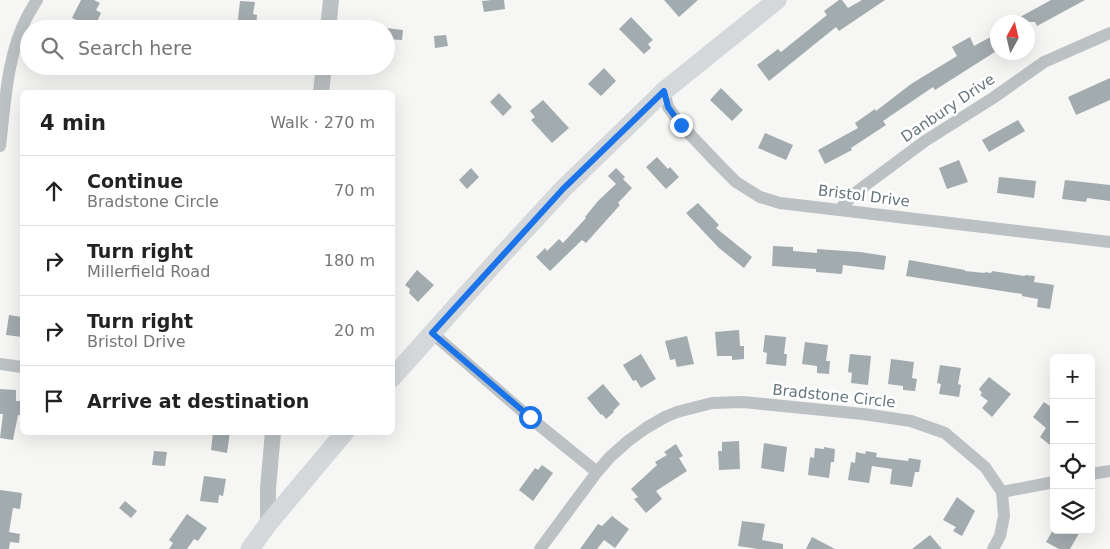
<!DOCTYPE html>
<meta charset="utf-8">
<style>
:root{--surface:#fff;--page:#f6f6f6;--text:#222;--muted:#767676;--line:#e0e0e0}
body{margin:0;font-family:"DejaVu Sans",sans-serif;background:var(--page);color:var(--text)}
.controls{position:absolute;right:15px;bottom:15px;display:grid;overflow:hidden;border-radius:8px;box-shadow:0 5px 20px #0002}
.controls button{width:45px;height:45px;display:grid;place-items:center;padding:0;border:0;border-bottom:1px solid var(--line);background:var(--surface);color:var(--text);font:25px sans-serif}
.compass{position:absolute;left:990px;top:15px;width:45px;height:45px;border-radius:50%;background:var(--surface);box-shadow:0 5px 20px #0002;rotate:8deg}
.stop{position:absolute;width:15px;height:15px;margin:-11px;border:4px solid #1a73e8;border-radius:50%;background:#fff}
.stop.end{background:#1a73e8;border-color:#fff;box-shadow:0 1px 5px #0008}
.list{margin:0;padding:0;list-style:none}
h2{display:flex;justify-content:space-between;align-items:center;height:65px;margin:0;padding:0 20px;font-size:21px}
h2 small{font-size:16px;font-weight:400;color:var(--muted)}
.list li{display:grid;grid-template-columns:32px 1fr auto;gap:15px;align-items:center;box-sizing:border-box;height:70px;padding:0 20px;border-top:1px solid var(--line)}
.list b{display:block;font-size:19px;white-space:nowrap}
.list p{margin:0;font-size:16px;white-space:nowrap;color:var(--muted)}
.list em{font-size:16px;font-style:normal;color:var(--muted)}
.icon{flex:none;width:28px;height:28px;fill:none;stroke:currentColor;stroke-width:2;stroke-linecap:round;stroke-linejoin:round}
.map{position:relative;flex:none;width:1110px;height:549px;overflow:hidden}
.search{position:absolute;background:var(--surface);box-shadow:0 5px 20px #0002;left:20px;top:20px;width:375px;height:55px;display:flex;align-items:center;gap:12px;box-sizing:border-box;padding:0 18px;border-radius:28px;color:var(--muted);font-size:19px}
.panel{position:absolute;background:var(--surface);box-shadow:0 5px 20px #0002;left:20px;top:90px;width:375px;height:345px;border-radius:8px}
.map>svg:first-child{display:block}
.building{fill:#a2abae}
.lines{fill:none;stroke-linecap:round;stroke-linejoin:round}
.minor{stroke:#bcc1c3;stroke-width:12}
.tertiary{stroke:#bcc1c3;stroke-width:16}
.secondary{stroke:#d4d8da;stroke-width:19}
.route{stroke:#1a73e8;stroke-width:6}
.labels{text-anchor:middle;stroke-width:5;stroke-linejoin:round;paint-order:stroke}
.street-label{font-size:15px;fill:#65757b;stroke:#fff}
</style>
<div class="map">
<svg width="1110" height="549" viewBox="0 0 1110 549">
<rect width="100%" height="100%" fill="#f6f6f4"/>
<path class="building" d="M 81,0 L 94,0 L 100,3 L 96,10 L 101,13 L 94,28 L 72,18 Z
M 492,0 L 504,0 L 505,9 L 484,12 L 482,1 Z
M 664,0 L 698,0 L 679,17 Z
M 839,0 L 842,0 L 848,8 L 862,0 L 885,0 L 839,31 L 836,27 L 769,81 L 757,65 L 778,49 L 781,52 L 827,15 L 824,11 Z
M 1051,0 L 1085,0 L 1037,26 L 1035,22 L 1011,22 Z
M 240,1 L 255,2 L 253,14 L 257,15 L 256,29 L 237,29 Z
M 631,17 L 653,40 L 648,44 L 651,48 L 644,54 L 619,29 Z
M 386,28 L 403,30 L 402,40 L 386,39 Z
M 998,33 L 998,50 L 935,90 L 933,87 L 883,121 L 886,125 L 851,148 L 852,150 L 825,164 L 818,150 L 858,128 L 855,123 L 875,109 L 876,111 L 911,84 L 957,56 L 952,47 L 970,37 L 974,46 Z
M 446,35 L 448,46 L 435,48 L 434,36 Z
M 604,68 L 616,81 L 601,96 L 588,84 Z
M 1110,78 L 1110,100 L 1076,115 L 1068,97 Z
M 721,88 L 743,110 L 732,121 L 710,100 Z
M 499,93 L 512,107 L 503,116 L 490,102 Z
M 543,100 L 569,128 L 552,143 L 531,120 L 535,117 L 530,111 Z
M 1018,120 L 1025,131 L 989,152 L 982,140 Z
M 765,133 L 793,145 L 786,160 L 758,148 Z
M 657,157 L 668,169 L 670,167 L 679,177 L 666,189 L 646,167 Z
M 959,160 L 968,182 L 947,189 L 939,168 Z
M 471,168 L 479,177 L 467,189 L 459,180 Z
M 616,168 L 625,177 L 623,179 L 632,188 L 618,203 L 620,205 L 586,243 L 582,240 L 550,271 L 536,257 L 545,248 L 547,251 L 559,239 L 563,243 L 586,218 L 585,217 L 598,201 L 616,184 L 608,176 Z
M 999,177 L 1036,181 L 1034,198 L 997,193 Z
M 1065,180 L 1110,185 L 1110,201 L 1087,198 L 1086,202 L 1062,199 Z
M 698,203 L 719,225 L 716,228 L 752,257 L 744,268 L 719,248 L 686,213 Z
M 773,246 L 793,247 L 793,251 L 817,253 L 817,249 L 860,252 L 886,256 L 884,270 L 843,265 L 842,274 L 816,272 L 816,269 L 772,266 Z
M 909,260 L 965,270 L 965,271 L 985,273 L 985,272 L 991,273 L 992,271 L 1025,276 L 1025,275 L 1035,276 L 1034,282 L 1054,285 L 1050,309 L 1037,307 L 1038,299 L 1022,296 L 1022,294 L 906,276 Z
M 417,270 L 434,285 L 418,302 L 409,293 L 410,289 L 405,285 Z
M 9,315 L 22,317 L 22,337 L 6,335 Z
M 739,330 L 740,346 L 744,346 L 744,359 L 732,360 L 732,356 L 717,356 L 715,332 Z
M 765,335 L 786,337 L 784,354 L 787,354 L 786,366 L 766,364 L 767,353 L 763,352 Z
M 687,336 L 694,364 L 677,367 L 675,359 L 670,360 L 665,341 Z
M 805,342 L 828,345 L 826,361 L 830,361 L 829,374 L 817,373 L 817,366 L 802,364 Z
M 641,354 L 656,379 L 641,388 L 636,380 L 633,381 L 623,365 Z
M 850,354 L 871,356 L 868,385 L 851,383 L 852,373 L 848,372 Z
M 891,359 L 914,362 L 912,378 L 917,379 L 915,391 L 903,390 L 903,386 L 888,384 Z
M 940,365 L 961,368 L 958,384 L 961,385 L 959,397 L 939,394 L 941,384 L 937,383 Z
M 989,377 L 1011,394 L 992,417 L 982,408 L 988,401 L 980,395 L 982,393 L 979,389 Z
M 603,384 L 620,404 L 613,411 L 614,412 L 606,419 L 602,414 L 601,415 L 587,398 Z
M 0,389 L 16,390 L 16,401 L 21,401 L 21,415 L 18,415 L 13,440 L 0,438 L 3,414 L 0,414 Z
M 1044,402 L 1054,409 L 1054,439 L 1050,445 L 1040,437 L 1046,428 L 1033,417 Z
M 213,432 L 230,432 L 227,453 L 211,450 Z
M 739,441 L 740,469 L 719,470 L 718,451 L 722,451 L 722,442 Z
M 764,443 L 787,447 L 784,472 L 761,468 Z
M 676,444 L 683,456 L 679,458 L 687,471 L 656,491 L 662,499 L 646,513 L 634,499 L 638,497 L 631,489 L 657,465 L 655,462 L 667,455 L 664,452 Z
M 824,447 L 835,449 L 834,462 L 831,462 L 829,478 L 808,475 L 810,457 L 814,458 L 815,448 L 824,449 Z
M 154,451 L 167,452 L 165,466 L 152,465 Z
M 866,451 L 877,453 L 876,457 L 908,461 L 909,458 L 921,460 L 919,472 L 915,472 L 912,487 L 890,484 L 892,469 L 872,466 L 869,483 L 848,480 L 851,462 L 855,463 L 856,452 L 865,454 Z
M 542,465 L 553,473 L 533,501 L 519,490 L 535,468 L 538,470 Z
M 204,476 L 226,479 L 223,496 L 219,495 L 218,503 L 200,501 Z
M 0,490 L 22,493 L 20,509 L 13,508 L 9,532 L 20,534 L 19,543 L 10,542 L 9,549 L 0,549 Z
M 957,497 L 975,511 L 962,536 L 953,531 L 956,527 L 943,520 Z
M 125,501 L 137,511 L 131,518 L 119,508 Z
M 187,514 L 207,528 L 198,541 L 194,539 L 187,549 L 169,549 L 173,543 L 169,540 Z
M 612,516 L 629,529 L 615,548 L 604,540 L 597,549 L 580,549 L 598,524 L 602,526 Z
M 742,521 L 765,524 L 762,540 L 783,544 L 783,549 L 758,549 L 738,546 Z
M 1053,530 L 1081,530 L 1070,549 L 1059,549 L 1046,542 Z
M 930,535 L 942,549 L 912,549 Z
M 812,537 L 835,549 L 806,549 Z"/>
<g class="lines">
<path class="minor" d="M 664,91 L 668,107 L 681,125 L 720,166 L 736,182 L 760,197 L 780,203 L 1110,242
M 0,146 C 5,105 7,54 27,17 C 30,11 34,5 37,0
M 839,210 L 855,193 L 925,141 L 993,98 L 1044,62 L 1110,33
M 432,333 L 529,417 L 597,472
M 0,364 L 22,367
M 1091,474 L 1110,471
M 1002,492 L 1054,482
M 540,549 L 597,472 L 610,457 L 628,441 L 646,428 L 665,417 L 677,412 L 712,403 L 743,402 L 863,414 L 911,421 L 945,433 L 985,467 L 1002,492 L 1004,516 L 1000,536 L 993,549"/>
<path class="tertiary" d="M 328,29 L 331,0
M 321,92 L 324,66
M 268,524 L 268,488 L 273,432"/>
<path class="secondary" d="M 392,378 L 501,256 L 563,189 L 664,91 L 777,0
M 250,549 L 268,524 L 345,432"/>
</g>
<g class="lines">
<path class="route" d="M 530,417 L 432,333 L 563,189 L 664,91 L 668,107 L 681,125"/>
</g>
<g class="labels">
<g class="street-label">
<text transform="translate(948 108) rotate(-34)" y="5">Danbury Drive</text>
<text transform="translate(864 196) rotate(7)" y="5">Bristol Drive</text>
<text transform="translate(834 396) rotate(6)" y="5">Bradstone Circle</text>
</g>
</g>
</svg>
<div class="controls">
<button>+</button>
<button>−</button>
<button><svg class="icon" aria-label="locate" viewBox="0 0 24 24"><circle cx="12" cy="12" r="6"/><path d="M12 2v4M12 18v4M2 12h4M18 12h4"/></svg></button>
<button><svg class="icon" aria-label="layers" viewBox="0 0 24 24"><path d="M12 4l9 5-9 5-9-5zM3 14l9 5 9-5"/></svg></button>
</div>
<svg class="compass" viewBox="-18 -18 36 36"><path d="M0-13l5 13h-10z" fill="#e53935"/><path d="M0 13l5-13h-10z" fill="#767676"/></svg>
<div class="stop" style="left:530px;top:417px"></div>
<div class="stop end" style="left:681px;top:125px"></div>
<div class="search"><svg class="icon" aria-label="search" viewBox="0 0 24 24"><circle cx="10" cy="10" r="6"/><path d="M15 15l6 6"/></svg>Search here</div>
<section class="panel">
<h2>4 min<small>Walk · 270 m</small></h2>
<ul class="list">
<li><svg class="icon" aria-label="ahead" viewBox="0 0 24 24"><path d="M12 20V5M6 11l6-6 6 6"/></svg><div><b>Continue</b><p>Bradstone Circle</p></div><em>70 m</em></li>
<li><svg class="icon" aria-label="right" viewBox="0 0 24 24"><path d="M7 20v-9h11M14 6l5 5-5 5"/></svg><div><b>Turn right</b><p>Millerfield Road</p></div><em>180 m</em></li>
<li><svg class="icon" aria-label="right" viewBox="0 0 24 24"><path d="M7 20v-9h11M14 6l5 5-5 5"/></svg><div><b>Turn right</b><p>Bristol Drive</p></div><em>20 m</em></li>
<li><svg class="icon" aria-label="arrive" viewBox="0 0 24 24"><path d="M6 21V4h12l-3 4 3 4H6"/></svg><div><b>Arrive at destination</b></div></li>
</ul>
</section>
</div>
